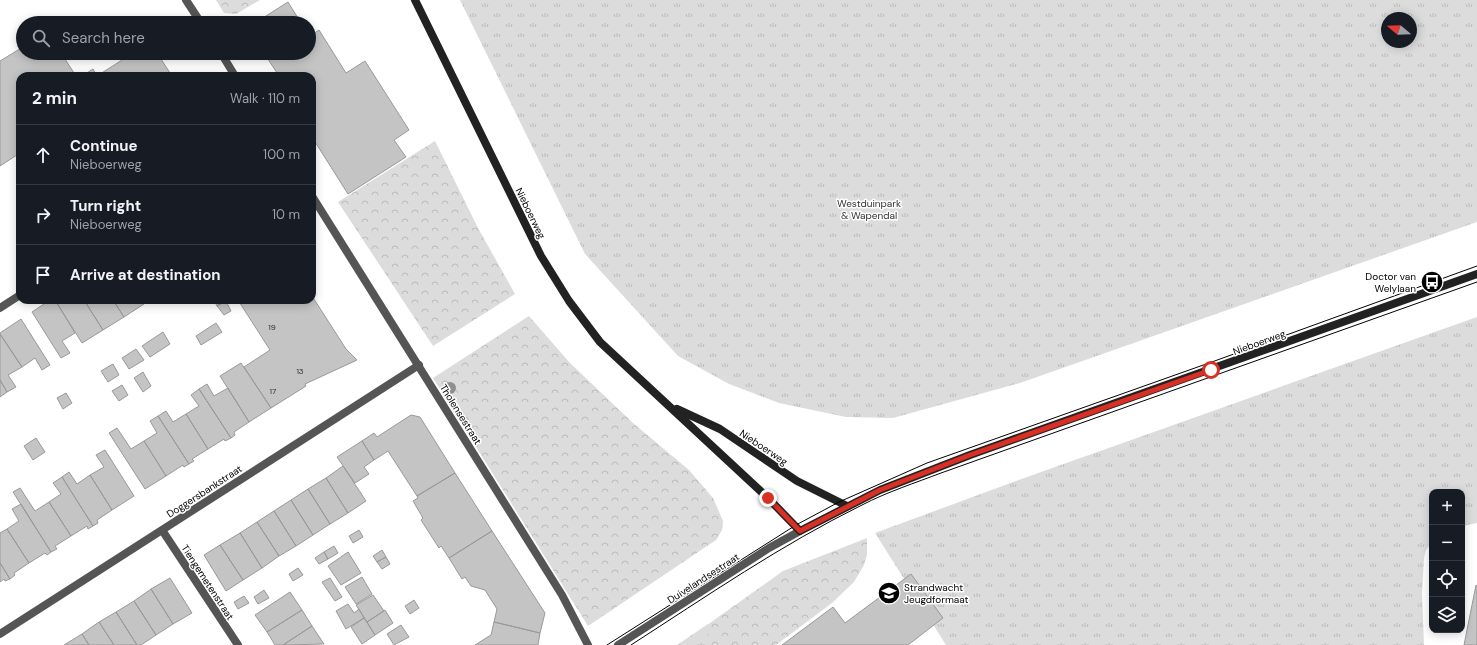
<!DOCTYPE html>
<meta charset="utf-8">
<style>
:root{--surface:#171b24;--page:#242831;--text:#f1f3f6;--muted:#9ea1a6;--line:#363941}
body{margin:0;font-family:"DM Sans",sans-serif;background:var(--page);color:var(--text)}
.controls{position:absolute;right:12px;bottom:12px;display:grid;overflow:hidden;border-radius:8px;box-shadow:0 2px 10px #0003}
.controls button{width:36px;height:36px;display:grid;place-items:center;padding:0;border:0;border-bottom:1px solid var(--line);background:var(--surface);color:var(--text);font:20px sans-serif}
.compass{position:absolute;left:1381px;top:12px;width:36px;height:36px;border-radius:50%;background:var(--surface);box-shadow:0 2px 10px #0003;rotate:289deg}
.stop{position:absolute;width:12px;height:12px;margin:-9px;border:3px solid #d93025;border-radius:50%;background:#fff}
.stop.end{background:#d93025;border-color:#fff;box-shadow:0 1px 4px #0008}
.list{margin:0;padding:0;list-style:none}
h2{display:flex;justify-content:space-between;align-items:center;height:52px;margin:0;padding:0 16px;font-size:17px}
h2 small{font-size:13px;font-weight:400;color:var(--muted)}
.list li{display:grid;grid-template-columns:26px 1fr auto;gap:12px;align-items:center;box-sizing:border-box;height:60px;padding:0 16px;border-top:1px solid var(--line)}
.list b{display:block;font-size:15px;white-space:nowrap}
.list p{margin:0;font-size:13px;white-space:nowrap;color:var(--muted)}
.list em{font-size:13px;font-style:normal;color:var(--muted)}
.icon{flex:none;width:22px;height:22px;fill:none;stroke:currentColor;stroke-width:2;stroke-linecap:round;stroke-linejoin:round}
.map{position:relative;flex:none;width:1477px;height:645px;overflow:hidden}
.search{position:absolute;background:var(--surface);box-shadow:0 2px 10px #0003;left:16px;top:16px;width:300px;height:44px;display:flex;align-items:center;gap:10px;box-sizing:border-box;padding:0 14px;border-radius:22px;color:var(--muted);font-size:15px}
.panel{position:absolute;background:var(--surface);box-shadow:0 2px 10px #0003;left:16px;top:72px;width:300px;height:232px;border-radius:12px}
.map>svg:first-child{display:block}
.forest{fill:url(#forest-crowns)}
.park{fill:url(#park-tufts);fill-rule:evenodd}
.building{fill:#c4c4c4;stroke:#999}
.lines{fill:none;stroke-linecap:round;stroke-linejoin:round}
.street{stroke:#555;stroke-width:8}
.secondary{stroke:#222;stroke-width:8}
.tram{stroke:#000;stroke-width:1}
.tree{fill:#8f8f8f}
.route{stroke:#d93025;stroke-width:5}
.labels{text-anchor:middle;stroke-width:3;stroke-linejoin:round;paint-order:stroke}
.number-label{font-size:8px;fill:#313131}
.park-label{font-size:10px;fill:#333;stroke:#fff}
.street-label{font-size:10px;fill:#000;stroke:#fff}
.poi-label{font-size:10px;fill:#000;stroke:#fff;text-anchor:end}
</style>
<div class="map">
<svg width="1477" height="645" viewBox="0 0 1477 645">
<defs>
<pattern id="forest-crowns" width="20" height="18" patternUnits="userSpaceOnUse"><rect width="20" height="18" fill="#dcdcdc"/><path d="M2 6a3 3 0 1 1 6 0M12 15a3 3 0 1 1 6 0" fill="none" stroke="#bbb"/></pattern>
<pattern id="park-tufts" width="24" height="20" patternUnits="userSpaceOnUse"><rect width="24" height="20" fill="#dcdcdc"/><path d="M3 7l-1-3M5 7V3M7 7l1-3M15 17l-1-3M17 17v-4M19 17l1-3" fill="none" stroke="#bbb"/></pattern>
</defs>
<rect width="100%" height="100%" fill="#fff"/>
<path class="forest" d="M 216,0 L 260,0 L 236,14 L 224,13 Z
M 435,141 L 478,228 L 515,294 L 433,346 L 338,202 Z
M 529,316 L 569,362 L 633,423 L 689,470 L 713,498 L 723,521 L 722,530 L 716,540 L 588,626 L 433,378 Z
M 867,538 L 867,554 L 864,565 L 854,582 L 832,603 L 776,645 L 679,645 L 783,571 Z"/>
<path class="park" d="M 460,0 L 1477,0 L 1477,222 L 1020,383 L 893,418 L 846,417 L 779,403 L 729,384 L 678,356 L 585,254 ZM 1387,18 L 1411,18 L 1411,42 L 1387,42 Z
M 1477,317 L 1477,523 L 1462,526 L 1462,492 L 1432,492 L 1432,542 L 1426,550 L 1424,558 L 1422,593 L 1424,645 L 946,645 L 875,533 L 1027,477 Z
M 708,624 L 707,645 L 677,645 Z"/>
<path class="building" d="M 288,2 L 301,23 L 255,23 Z
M 319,30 L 346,73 L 365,61 L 409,130 L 394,140 L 406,157 L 348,194 L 312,137 L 312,76 L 279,76 L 264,53 L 309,53 L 309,35 L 310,36 Z
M 23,47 L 23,53 L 61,53 L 76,76 L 20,76 L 20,153 L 0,166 L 0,61 Z
M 133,53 L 157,53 L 172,76 L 82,76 L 93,69 L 97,76 Z
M 312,296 L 346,349 L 357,360 L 305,384 L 306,386 L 271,408 L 244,367 L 270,350 L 238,300 L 312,300 Z
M 50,300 L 55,300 L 75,333 L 62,341 L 70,353 L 61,358 L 32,312 Z
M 55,300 L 84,300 L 103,330 L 82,343 Z
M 84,300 L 113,300 L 124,317 L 103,330 Z
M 113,300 L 142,300 L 144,304 L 124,317 Z
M 214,300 L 225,300 L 226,301 L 217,306 Z
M 226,301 L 231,311 L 224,315 L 217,306 Z
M 21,319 L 50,365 L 42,370 L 35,358 L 22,367 L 0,334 L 0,333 Z
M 216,323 L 222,332 L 201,345 L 196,336 Z
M 163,332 L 170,344 L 150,357 L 142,346 Z
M 0,334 L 22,367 L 8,375 L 16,387 L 7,392 L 0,380 Z
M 136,349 L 144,360 L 129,369 L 122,358 Z
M 241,363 L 271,408 L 249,422 L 220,376 Z
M 113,364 L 119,375 L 108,382 L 101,371 Z
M 143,372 L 151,386 L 143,392 L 134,378 Z
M 0,380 L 7,392 L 0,397 Z
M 207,384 L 214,396 L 228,388 L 249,422 L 234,432 L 235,435 L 231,438 L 199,389 Z
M 122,385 L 128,395 L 119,401 L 112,391 Z
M 199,389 L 231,438 L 225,441 L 224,439 L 208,449 L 186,414 L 199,406 L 191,395 Z
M 66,393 L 72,403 L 63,409 L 57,398 Z
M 166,411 L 173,422 L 186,414 L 208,449 L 192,459 L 194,461 L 189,464 L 158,416 Z
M 411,415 L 420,417 L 455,473 L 417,496 L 388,451 L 374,460 L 362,441 L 374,433 L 377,437 Z
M 158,416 L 189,464 L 184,467 L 183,465 L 166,476 L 144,441 L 157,433 L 150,421 Z
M 117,428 L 131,449 L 144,441 L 166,476 L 145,489 L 109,433 Z
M 36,438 L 45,452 L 33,460 L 24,446 Z
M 362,441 L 374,460 L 364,467 L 369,474 L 355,483 L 337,457 Z
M 105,450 L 134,496 L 112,510 L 90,475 L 104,467 L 96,455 Z
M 343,466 L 366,501 L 348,513 L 326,478 Z
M 69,472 L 77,484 L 90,475 L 112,510 L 97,520 L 98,523 L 93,526 L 62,477 Z
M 455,473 L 492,531 L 449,558 L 441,546 L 439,548 L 421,520 L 423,518 L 413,501 L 418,498 L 417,496 Z
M 62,477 L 93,526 L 88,529 L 87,526 L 71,536 L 49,502 L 61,494 L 53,483 Z
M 326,478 L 348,513 L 330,524 L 308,489 Z
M 20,488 L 35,511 L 49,502 L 71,536 L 55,546 L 57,549 L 51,552 L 13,492 Z
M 308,489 L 330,524 L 313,535 L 291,500 Z
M 291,500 L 313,535 L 296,546 L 274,511 Z
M 21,504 L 51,552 L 47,555 L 45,553 L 29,563 L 7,529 L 19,521 L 12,509 Z
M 274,511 L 296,546 L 279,556 L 257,522 Z
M 257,522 L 279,556 L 262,568 L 240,533 Z
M 7,529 L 29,563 L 14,573 L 15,575 L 10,579 L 0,563 L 0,533 Z
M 359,530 L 363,537 L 353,543 L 349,536 Z
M 492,531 L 545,613 L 540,633 L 494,622 L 497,609 L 485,590 L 471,586 L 465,577 L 462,579 L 449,558 Z
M 240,533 L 262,568 L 243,580 L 220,545 Z
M 220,545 L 243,580 L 226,591 L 204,555 Z
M 334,546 L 338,553 L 328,559 L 324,552 Z
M 382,550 L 386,557 L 377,562 L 373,556 Z
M 324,552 L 328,559 L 319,564 L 315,558 Z
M 348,552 L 361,573 L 341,585 L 328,566 Z
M 386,557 L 390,564 L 382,569 L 377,562 Z
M 0,563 L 10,579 L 5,581 L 4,579 L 0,582 Z
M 298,568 L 303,575 L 293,581 L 289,574 Z
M 911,574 L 943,618 L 908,645 L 782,645 L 833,607 L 845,623 Z
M 362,577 L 372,594 L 356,604 L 345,587 Z
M 170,578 L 192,613 L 173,624 L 151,589 Z
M 330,578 L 342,597 L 335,601 L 322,582 Z
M 1476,585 L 1477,586 L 1477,645 L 1464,645 Z
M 151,589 L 173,624 L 156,635 L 134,601 Z
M 264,590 L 269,598 L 258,604 L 254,597 Z
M 290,592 L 302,610 L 267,632 L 255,615 Z
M 373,595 L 384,611 L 367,622 L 356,605 Z
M 244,596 L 249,603 L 238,609 L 234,602 Z
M 414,600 L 419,608 L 410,614 L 405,606 Z
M 134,601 L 156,635 L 141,645 L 137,645 L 116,612 Z
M 348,604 L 354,613 L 359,609 L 364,618 L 346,629 L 336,611 Z
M 302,610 L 312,626 L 283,645 L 275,645 L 267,632 Z
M 385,610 L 393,623 L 375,635 L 367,622 Z
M 116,612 L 137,645 L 114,645 L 99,622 Z
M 364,618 L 375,635 L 362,644 L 351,627 Z
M 99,622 L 114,645 L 89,645 L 82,634 Z
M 494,622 L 540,633 L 538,645 L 475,645 L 491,635 Z
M 401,625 L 409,637 L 394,645 L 387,634 Z
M 312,626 L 324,644 L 283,645 Z
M 82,634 L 89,645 L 64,645 Z"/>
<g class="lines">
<path class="street" d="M 186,0 L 201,23
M 221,53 L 235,76
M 312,196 L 562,595 L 588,645
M 0,308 L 20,295
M 162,530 L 238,645
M 0,634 L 419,365
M 618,645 L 769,548 L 800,531"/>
<path class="secondary" d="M 415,0 L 541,256 L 569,301 L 600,342 L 768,498 L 800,531 L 880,490 L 970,455 L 1477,274
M 677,409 L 720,429 L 797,481 L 847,506"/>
<path class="tram" d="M 607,645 L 796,525 L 839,502 L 927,463 L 1209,363 L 1477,266
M 631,645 C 707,596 781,545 862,505 C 887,492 915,483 941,473 L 1477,282"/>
</g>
<circle class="tree" cx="450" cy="388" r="6"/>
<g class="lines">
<path class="route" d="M 768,498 L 800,531 L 880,490 L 970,455 L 1211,370"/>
</g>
<defs>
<g id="bus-disc" transform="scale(1.15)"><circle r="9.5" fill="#000" stroke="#fff"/><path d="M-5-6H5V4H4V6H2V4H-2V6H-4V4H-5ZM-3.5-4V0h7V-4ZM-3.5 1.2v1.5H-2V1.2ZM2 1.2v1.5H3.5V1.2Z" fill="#fff"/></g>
<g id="school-disc" transform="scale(1.15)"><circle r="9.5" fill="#000" stroke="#fff"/><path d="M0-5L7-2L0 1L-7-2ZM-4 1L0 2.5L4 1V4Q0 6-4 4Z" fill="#fff"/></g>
</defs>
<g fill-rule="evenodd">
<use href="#bus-disc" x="1432" y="282"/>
<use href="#school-disc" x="889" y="593"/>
</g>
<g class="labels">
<g class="number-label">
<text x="272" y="330">19</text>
<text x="300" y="374">13</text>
<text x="273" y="394">17</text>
</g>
<g class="park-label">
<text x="869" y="207">Westduinpark<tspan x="869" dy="12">&amp; Wapendal</tspan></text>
</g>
<g class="street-label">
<text transform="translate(531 213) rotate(64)" y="4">Nieboerweg</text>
<text transform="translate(1259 342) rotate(-20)" y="4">Nieboerweg</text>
<text transform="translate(461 414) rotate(58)" y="4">Tholensestraat</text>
<text transform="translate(764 447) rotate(34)" y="4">Nieboerweg</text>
<text transform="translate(204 491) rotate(-33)" y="4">Doggersbankstraat</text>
<text transform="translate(703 578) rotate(-33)" y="4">Duivelandsestraat</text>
<text transform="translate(208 582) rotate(57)" y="4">Tiengemetenstraat</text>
</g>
<g class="poi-label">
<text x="1416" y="280">Doctor van<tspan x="1416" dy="12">Welylaan</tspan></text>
<text x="904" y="591" text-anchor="start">Strandwacht<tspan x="904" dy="12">Jeugdformaat</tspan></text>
</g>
</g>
</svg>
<div class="controls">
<button>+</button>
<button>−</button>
<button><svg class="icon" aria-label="locate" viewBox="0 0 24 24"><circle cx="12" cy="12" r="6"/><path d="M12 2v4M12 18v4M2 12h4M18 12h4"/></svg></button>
<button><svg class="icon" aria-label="layers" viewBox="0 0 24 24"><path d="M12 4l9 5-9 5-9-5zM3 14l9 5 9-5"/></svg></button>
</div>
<svg class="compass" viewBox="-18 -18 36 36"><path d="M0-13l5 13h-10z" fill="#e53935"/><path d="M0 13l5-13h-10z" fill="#9ea1a6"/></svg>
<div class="stop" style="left:1211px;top:370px"></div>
<div class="stop end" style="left:768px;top:498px"></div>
<div class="search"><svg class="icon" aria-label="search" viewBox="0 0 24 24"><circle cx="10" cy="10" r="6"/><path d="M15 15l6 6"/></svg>Search here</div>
<section class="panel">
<h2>2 min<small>Walk · 110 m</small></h2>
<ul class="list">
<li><svg class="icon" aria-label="ahead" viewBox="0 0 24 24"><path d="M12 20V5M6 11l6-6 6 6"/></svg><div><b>Continue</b><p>Nieboerweg</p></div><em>100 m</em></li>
<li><svg class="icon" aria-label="right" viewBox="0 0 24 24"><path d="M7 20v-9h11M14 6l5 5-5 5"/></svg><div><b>Turn right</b><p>Nieboerweg</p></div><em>10 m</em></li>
<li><svg class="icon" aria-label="arrive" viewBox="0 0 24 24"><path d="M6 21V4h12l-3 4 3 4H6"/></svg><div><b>Arrive at destination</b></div></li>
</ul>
</section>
</div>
